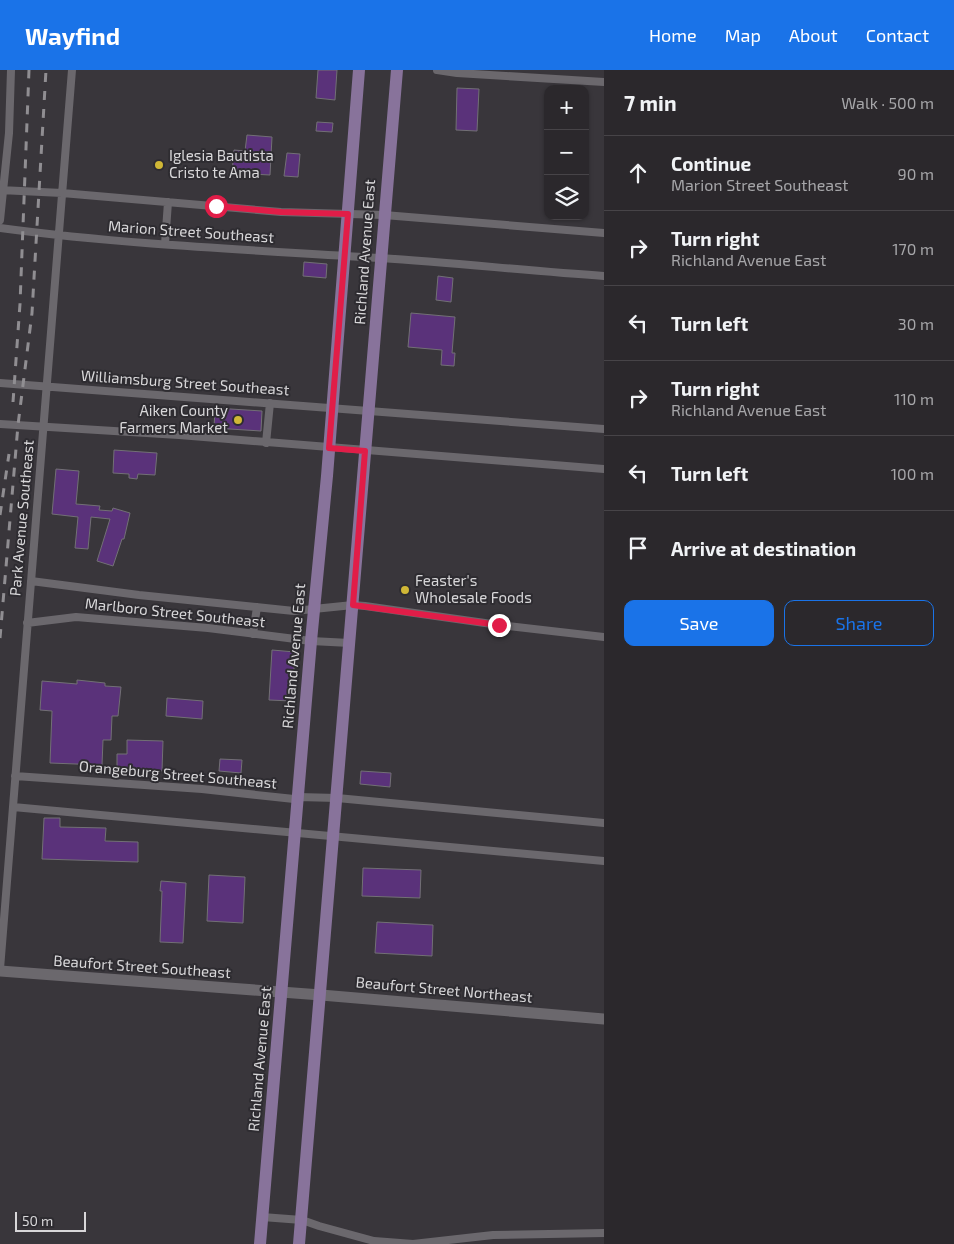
<!DOCTYPE html>
<meta charset="utf-8">
<style>
:root{--surface:#2b282c;--page:#373438;--text:#f1f3f6;--muted:#a6a6a9;--line:#474448;--accent:#1a73e8}
body{margin:0;font-family:"Exo 2",sans-serif;background:var(--page);color:var(--text)}
.controls{position:absolute;right:15px;top:15px;display:grid;overflow:hidden;border-radius:10px;box-shadow:0 1px 4px #0004}
.controls button{width:45px;height:45px;display:grid;place-items:center;padding:0;border:0;border-bottom:1px solid var(--line);background:var(--surface);color:var(--text);font:25px sans-serif}
.scale{position:absolute;left:15px;bottom:12px;width:71px;box-sizing:border-box;padding-left:5px;border:2px solid #d8d7d9;border-top:0;font-size:14px;line-height:18px;white-space:nowrap;color:#d8d7d9;-webkit-text-stroke:4px #2e2c31;paint-order:stroke}
.stop{position:absolute;width:15px;height:15px;margin:-11px;border:4px solid #e11d48;border-radius:50%;background:#fff}
.stop.end{background:#e11d48;border-color:#fff;box-shadow:0 1px 5px #0008}
.list{margin:0;padding:0;list-style:none}
h2{display:flex;justify-content:space-between;align-items:center;height:65px;margin:0;padding:0 20px;font-size:21px}
h2 small{font-size:16px;font-weight:400;color:var(--muted)}
.list li{display:grid;grid-template-columns:32px 1fr auto;gap:15px;align-items:center;box-sizing:border-box;height:75px;padding:0 20px;border-top:1px solid var(--line)}
.list b{display:block;font-size:19px;white-space:nowrap}
.list p{margin:0;font-size:16px;white-space:nowrap;color:var(--muted)}
.list em{font-size:16px;font-style:normal;color:var(--muted)}
.actions{display:flex;gap:10px;padding:15px 20px}
.actions a{flex:1;padding:11px 0;border:1px solid var(--accent);border-radius:10px;text-align:center;font-size:18px;color:var(--accent)}
.actions .main{background:var(--accent);color:#fff}
.icon{flex:none;width:28px;height:28px;fill:none;stroke:currentColor;stroke-width:2;stroke-linecap:round;stroke-linejoin:round}
.map{position:relative;flex:none;width:604px;height:1174px;overflow:hidden}
header{display:flex;align-items:center;gap:30px;box-sizing:border-box;height:70px;padding:0 25px;background:var(--accent);color:#fff}
header strong{font-size:24px}
nav{display:flex;gap:28px;margin-inline-start:auto;font-size:18px}
main{display:flex}
aside{flex:1;background:var(--surface)}
.map>svg:first-child{display:block}
.building{fill:#5a327a;stroke:#727075}
.lines{fill:none;stroke-linecap:round;stroke-linejoin:round}
.street{stroke:#6b686d;stroke-width:8}
.secondary{stroke:#6b686d;stroke-width:11}
.primary{stroke:#88739b;stroke-width:12}
.rail{stroke:#908e92;stroke-width:3;stroke-dasharray:9 9;stroke-linecap:butt}
.route{stroke:#e11d48;stroke-width:6}
.poi-dot{fill:#d0b736;stroke:#2e2c31;stroke-width:2}
.labels{text-anchor:middle;stroke-width:4;stroke-linejoin:round;paint-order:stroke}
.poi-label{font-size:15px;fill:#d8d7d9;stroke:#2e2c31;text-anchor:start}
.street-label{font-size:15px;fill:#d8d7d9;stroke:#2e2c31}
</style>
<header>
<strong>Wayfind</strong>
<nav><a>Home</a><a>Map</a><a>About</a><a>Contact</a></nav>
</header>
<main>
<div class="map">
<svg width="604" height="1174" viewBox="0 0 604 1174">
<rect width="100%" height="100%" fill="#39363b"/>
<path class="building" d="M 318,0 L 337,0 L 335,30 L 316,28 Z
M 457,18 L 479,19 L 477,61 L 456,60 Z
M 317,52 L 333,53 L 332,62 L 316,61 Z
M 247,65 L 272,67 L 270,105 L 232,103 L 234,80 L 245,81 Z
M 287,83 L 300,84 L 298,107 L 284,106 Z
M 304,192 L 327,194 L 326,208 L 303,206 Z
M 438,206 L 453,208 L 451,232 L 436,230 Z
M 411,243 L 455,247 L 452,283 L 455,283 L 454,296 L 441,295 L 442,280 L 408,277 Z
M 215,338 L 262,341 L 261,361 L 214,358 Z
M 114,380 L 157,383 L 155,405 L 138,404 L 137,409 L 129,408 L 129,404 L 113,403 Z
M 56,399 L 79,401 L 76,434 L 100,436 L 99,440 L 112,441 L 113,438 L 130,443 L 124,469 L 122,469 L 113,496 L 97,491 L 110,449 L 91,447 L 88,479 L 75,478 L 78,447 L 52,444 Z
M 272,580 L 295,582 L 292,631 L 269,630 Z
M 77,610 L 105,613 L 105,616 L 121,617 L 118,646 L 112,646 L 111,670 L 103,670 L 102,695 L 50,693 L 52,641 L 40,640 L 42,611 L 77,614 Z
M 167,628 L 203,631 L 202,649 L 166,646 Z
M 127,670 L 163,671 L 162,701 L 117,700 L 117,684 L 127,684 Z
M 220,689 L 242,690 L 241,703 L 219,701 Z
M 361,701 L 391,703 L 390,717 L 360,714 Z
M 44,748 L 60,748 L 60,757 L 106,758 L 105,771 L 138,772 L 138,792 L 42,789 Z
M 363,798 L 421,800 L 420,828 L 362,826 Z
M 209,805 L 245,807 L 243,853 L 207,851 Z
M 161,811 L 186,813 L 183,873 L 160,872 L 162,821 L 160,821 Z
M 377,852 L 433,855 L 432,886 L 375,883 Z"/>
<g class="lines">
<path class="street" d="M 437,0 L 457,3 L 604,12
M 0,120 L 62,123 L 281,142 L 384,145 L 604,163
M 0,150 L 9,63 L 11,0
M 0,158 C 126,175 254,180 381,188 C 456,193 530,201 604,206
M 165,174 L 168,132
M 0,313 L 604,359
M 0,354 L 179,365 L 604,399
M 266,373 L 270,333
M 31,511 L 139,525 L 294,541 L 353,535 L 365,536 L 499,555 L 604,567
M 27,553 L 76,547 L 208,558 L 311,571 L 350,573
M 253,564 L 257,537
M 15,706 L 202,719 L 294,729 L 298,727 L 337,728 L 604,753
M 13,737 L 604,791
M 0,899 L 72,0
M 262,1147 L 302,1150 L 319,1156 L 374,1171 L 413,1174 L 493,1165 L 604,1163"/>
<path class="secondary" d="M 0,901 L 321,925 L 604,949"/>
<path class="primary" d="M 260,1174 L 311,571 L 327,406 L 359,0
M 299,1174 L 397,0"/>
<path class="rail" d="M 13,332 L 20,234 L 29,0
M 0,445 L 9,384
M 0,568 L 18,355 L 32,243 L 46,0"/>
</g>
<g class="lines">
<path class="route" d="M 216,136 L 281,142 L 348,144 L 329,378 L 365,381 L 353,535 L 499,555"/>
</g>
<g class="poi-dot">
<circle cx="159" cy="95" r="5"/>
<circle cx="238" cy="350" r="5"/>
<circle cx="405" cy="520" r="5"/>
</g>
<g class="labels">
<g class="poi-label">
<text x="169" y="91">Iglesia Bautista<tspan x="169" dy="17">Cristo te Ama</tspan></text>
<text x="228" y="346" text-anchor="end">Aiken County<tspan x="228" dy="17">Farmers Market</tspan></text>
<text x="415" y="516">Feaster's<tspan x="415" dy="17">Wholesale Foods</tspan></text>
</g>
<g class="street-label">
<text transform="translate(191 162) rotate(4)" y="5">Marion Street Southeast</text>
<text transform="translate(365 182) rotate(-86)" y="5">Richland Avenue East</text>
<text transform="translate(185 313) rotate(4)" y="5">Williamsburg Street Southeast</text>
<text transform="translate(22 448) rotate(-85)" y="5">Park Avenue Southeast</text>
<text transform="translate(175 543) rotate(6)" y="5">Marlboro Street Southeast</text>
<text transform="translate(294 586) rotate(-85)" y="5">Richland Avenue East</text>
<text transform="translate(178 705) rotate(5)" y="5">Orangeburg Street Southeast</text>
<text transform="translate(142 897) rotate(4)" y="5">Beaufort Street Southeast</text>
<text transform="translate(444 920) rotate(5)" y="5">Beaufort Street Northeast</text>
<text transform="translate(260 989) rotate(-85)" y="5">Richland Avenue East</text>
</g>
</g>
</svg>
<div class="controls">
<button>+</button>
<button>−</button>
<button><svg class="icon" aria-label="layers" viewBox="0 0 24 24"><path d="M12 4l9 5-9 5-9-5zM3 14l9 5 9-5"/></svg></button>
</div>
<div class="scale">50 m</div>
<div class="stop" style="left:216px;top:136px"></div>
<div class="stop end" style="left:499px;top:555px"></div>
</div>
<aside>
<h2>7 min<small>Walk · 500 m</small></h2>
<ul class="list">
<li><svg class="icon" aria-label="ahead" viewBox="0 0 24 24"><path d="M12 20V5M6 11l6-6 6 6"/></svg><div><b>Continue</b><p>Marion Street Southeast</p></div><em>90 m</em></li>
<li><svg class="icon" aria-label="right" viewBox="0 0 24 24"><path d="M7 20v-9h11M14 6l5 5-5 5"/></svg><div><b>Turn right</b><p>Richland Avenue East</p></div><em>170 m</em></li>
<li><svg class="icon" aria-label="left" viewBox="0 0 24 24"><path d="M17 20v-9H6M10 6l-5 5 5 5"/></svg><div><b>Turn left</b></div><em>30 m</em></li>
<li><svg class="icon" aria-label="right" viewBox="0 0 24 24"><path d="M7 20v-9h11M14 6l5 5-5 5"/></svg><div><b>Turn right</b><p>Richland Avenue East</p></div><em>110 m</em></li>
<li><svg class="icon" aria-label="left" viewBox="0 0 24 24"><path d="M17 20v-9H6M10 6l-5 5 5 5"/></svg><div><b>Turn left</b></div><em>100 m</em></li>
<li><svg class="icon" aria-label="arrive" viewBox="0 0 24 24"><path d="M6 21V4h12l-3 4 3 4H6"/></svg><div><b>Arrive at destination</b></div></li>
</ul>
<div class="actions"><a class="main">Save</a><a>Share</a></div>
</aside>
</main>
